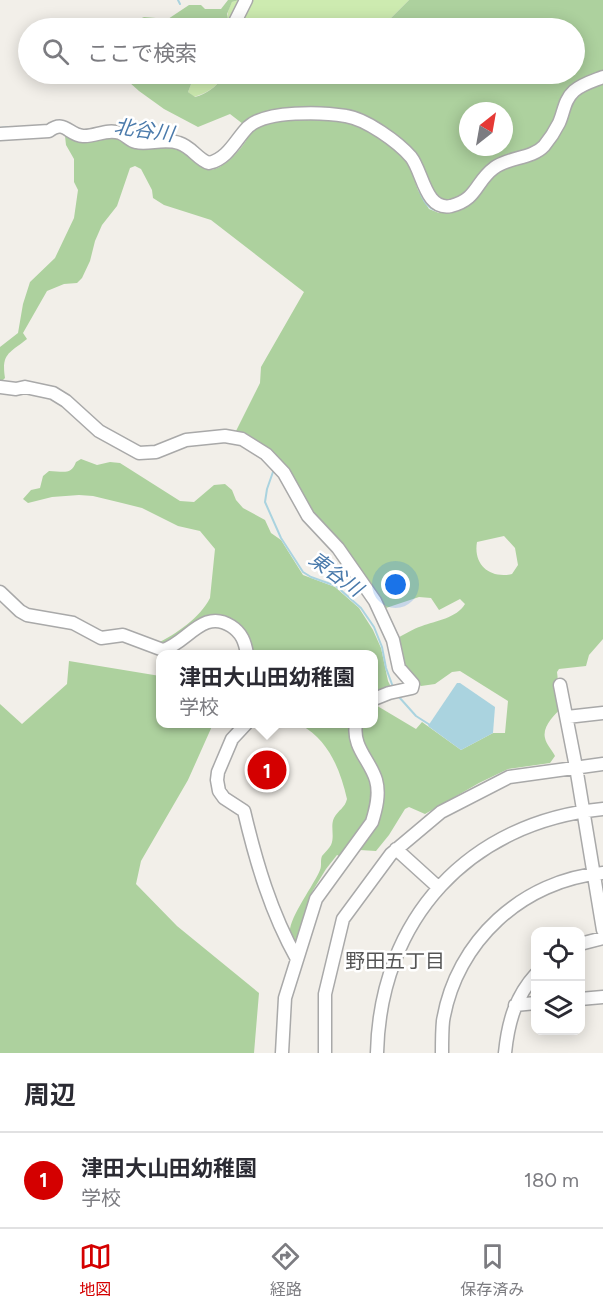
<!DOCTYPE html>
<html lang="ja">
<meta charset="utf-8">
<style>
:root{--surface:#fff;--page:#f7f7f7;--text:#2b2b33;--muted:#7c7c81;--line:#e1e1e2;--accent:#d40000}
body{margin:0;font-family:Figtree,"Noto Sans JP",sans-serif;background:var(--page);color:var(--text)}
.controls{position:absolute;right:18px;bottom:18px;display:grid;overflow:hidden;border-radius:12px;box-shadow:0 3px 15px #0003}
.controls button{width:54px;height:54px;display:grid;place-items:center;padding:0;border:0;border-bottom:2px solid var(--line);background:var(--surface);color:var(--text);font:30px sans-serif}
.compass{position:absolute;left:459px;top:102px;width:54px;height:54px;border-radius:50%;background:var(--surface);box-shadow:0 3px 15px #0003;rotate:31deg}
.you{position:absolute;left:396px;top:585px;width:21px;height:21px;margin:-15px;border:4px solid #fff;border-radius:50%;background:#1a73e8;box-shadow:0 0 0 9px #1a73e833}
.badge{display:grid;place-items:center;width:39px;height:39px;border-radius:50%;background:var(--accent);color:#fff;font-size:20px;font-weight:700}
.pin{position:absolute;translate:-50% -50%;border:3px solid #fff;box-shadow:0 2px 6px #0006}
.popup{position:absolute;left:156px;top:650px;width:222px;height:78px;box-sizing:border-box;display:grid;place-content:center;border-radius:12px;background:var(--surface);filter:drop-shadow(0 2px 4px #0005);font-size:20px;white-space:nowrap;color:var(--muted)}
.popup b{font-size:22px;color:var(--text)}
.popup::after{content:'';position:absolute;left:50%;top:100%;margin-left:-12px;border:12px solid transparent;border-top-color:var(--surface)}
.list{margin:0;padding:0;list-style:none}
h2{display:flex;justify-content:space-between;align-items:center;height:78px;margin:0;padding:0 24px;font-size:26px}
h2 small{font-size:20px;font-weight:400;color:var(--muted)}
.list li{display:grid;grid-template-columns:39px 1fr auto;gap:18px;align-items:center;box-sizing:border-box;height:96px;padding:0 24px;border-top:2px solid var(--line)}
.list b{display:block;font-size:22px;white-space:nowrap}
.list p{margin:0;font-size:20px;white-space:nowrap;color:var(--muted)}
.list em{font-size:20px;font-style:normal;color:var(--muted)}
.icon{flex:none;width:33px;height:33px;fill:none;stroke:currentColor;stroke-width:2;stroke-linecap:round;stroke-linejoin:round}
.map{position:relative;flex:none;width:603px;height:1053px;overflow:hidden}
.search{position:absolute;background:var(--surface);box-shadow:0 3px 15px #0003;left:18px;right:18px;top:18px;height:66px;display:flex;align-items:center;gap:15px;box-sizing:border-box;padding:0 21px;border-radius:33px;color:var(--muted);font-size:22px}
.sheet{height:174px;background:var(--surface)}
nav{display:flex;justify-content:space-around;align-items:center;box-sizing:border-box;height:84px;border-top:2px solid var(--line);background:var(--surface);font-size:16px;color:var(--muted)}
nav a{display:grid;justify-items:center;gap:3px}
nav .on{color:var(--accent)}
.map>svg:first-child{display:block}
.grass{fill:#cdebb0}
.forest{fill:#add19e;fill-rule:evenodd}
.water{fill:#aad3df}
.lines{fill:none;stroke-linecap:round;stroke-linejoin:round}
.stream{stroke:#aad3df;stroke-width:2}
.minor-casing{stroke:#a9a9a9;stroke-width:15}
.minor{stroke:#fff;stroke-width:12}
.labels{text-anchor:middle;stroke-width:5;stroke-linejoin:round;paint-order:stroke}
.water-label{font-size:20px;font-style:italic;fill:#4a7aab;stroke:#fff}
.neighbourhood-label{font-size:20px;fill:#555;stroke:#fff}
</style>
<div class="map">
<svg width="603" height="1053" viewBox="0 0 603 1053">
<rect width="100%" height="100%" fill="#f2efe9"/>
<path class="grass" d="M 239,0 L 409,0 L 381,28 L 237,28 C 225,20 226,14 232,2 Z
M 195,74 L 224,74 L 224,75 C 218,86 207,93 194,97 L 188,92 Z"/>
<path class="forest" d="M 228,0 L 239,0 L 232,2 L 227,14 L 230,28 L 119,28 L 144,17 L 168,19 L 189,5 L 201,5 L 205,9 L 221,9 Z
M 409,0 L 603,0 L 603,75 L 580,85 L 543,144 L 503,161 L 470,196 L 438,203 L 415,160 L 345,113 L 243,124 L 230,114 L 198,127 L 164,109 L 139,91 L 120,74 L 195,74 L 188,92 L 195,97 C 207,94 215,87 223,78 L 224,74 L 574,74 L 574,28 L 381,28 ZM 468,111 L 504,111 L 504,147 L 468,147 Z
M 603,82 L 603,639 L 589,655 L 586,666 L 559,669 L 557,672 L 561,708 C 555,715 542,726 545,738 C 546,744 552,750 555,756 L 550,763 L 508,769 L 479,783 L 425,814 L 409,807 L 405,809 L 389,835 L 376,851 L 360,850 L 358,847 L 380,803 L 359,740 L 359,724 L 374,724 L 374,704 L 416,729 L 422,722 L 461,750 L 493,733 L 505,733 L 508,701 L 460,671 L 452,672 L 435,684 L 421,686 L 405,673 L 395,639 C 404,635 412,629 422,626 C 435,621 457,618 465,604 L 460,599 L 439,610 L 431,598 L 419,597 L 383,609 L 315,522 L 291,481 L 235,433 L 260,383 L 261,367 L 304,292 L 211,220 L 164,205 L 153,198 L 152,190 L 141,169 L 135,166 L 130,168 L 117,206 L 102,225 L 95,241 L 90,261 L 82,278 L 77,283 L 64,284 L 47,291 L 23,333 L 27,339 C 10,353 1,353 5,378 L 3,380 L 0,380 L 0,347 L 18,333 L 23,304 L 30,282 L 55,258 L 74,218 L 78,190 L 74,182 L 74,159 L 66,145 L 65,136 L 67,135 L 79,142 L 84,142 L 113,137 L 177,147 L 191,154 L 204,168 L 211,170 C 223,168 236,155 243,145 C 247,141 248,133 253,130 C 272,115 330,115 352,123 C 372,130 394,147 408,162 L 418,190 L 429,209 L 439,213 L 460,209 L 496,172 L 539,155 L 574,98 L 584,91 ZM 504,536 L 515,548 L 518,565 L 512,574 C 490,579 473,565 477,542 Z
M 81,459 L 97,465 L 110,462 L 120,463 L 180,501 L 194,502 L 214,485 L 225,484 L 232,490 L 236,500 L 243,508 L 265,520 L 271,533 L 281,540 L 303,575 L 335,587 L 359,608 L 373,630 L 381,648 L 388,681 L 392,689 L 374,695 L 374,654 L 253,654 L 224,617 L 167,643 L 156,644 C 176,634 200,618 210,598 L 215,549 L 200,531 L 178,526 L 142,508 L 122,503 L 93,496 L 79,495 L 52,497 L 28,503 L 23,499 L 31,490 L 40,488 L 43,476 L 49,471 C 62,471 71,476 76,462 Z
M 69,661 L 160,676 L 160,724 L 213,724 L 188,780 L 141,861 L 136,884 L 177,926 L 259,993 L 254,1053 L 0,1053 L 0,704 L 22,724 L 67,684 Z
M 289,724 L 352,724 L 373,789 L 371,813 L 341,857 L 337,855 L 326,869 L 312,892 L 310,905 L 297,945 C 294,942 291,938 290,933 C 288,919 314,885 320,870 C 322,865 320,861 322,856 C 325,852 329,849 331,845 C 335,836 330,826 334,818 C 338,810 345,808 347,799 C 340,769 329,741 301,725 L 296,728 Z"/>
<path class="water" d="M 457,683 L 460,683 L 495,707 L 493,733 L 461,750 L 428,726 Z"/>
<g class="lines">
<path class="stream" d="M 178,0 L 180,4
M 0,128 L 9,127
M 237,150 L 244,141
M 207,168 L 219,166
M 418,186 C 422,199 428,212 443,211
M 274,469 L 267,489 L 265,502 L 281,538 L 303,572 L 311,577 L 336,586 L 361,608 L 374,627 L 382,647 L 386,668 L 393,687
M 399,697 L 416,716 L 430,725"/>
<g class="minor-casing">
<path id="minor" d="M 232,28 L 246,0
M 0,134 L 49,131 C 65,119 68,135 83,136 C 95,137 107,128 120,133 C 126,135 130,141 136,142 C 148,145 164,138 179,143 C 192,147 198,160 209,163 C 228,159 236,139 248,127 C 266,110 323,112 346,116 C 366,119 398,142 411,157 C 423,172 425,211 451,206 C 478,199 475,182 494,168 C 508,157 532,159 544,146 C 549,140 555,131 559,123 C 564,112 564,100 574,91 C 582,84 593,81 603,77
M 0,387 L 16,389 L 25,387 L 53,393 L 66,401 L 99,431 L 139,453 L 156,452 L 186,440 L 225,436 L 242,439 L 266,454 L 284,473 L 308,516 L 338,548 L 375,601 L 393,640 L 399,668 L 413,684 L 412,688 L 389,693 L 374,699
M 0,592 L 20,611 L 27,615 L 73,623 L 101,638 L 123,635 L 163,650 C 187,643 203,608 231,626 C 242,633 245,642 247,654
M 560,685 L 576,767 L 603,930
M 567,717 L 603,713
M 246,724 L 232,739 L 218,772 L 217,780 L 219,791 L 224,798 L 244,811 C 256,862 271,913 297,959
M 396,849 L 439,888
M 580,944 L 603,938
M 580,999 L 603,997
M 515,1005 L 536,1003
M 282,1053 L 285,998 L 316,899 L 372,822 C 376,809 380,794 376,780 C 370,760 352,747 356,724
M 325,1053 L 325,994 L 343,919 L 391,854 L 441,812 L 509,777 L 603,764
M 377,1053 C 380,919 469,822 603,809
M 442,1053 C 442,1042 442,1031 443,1021 C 456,941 523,880 603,873
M 505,1053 C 508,1023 515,997 536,974"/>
</g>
<use href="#minor" class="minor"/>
</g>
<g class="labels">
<g class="water-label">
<text transform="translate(144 130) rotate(8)" y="7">北谷川</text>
<text transform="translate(336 574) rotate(36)" y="7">東谷川</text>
</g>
<g class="neighbourhood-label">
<text x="395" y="968">野田五丁目</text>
</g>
</g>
</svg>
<div class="controls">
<button><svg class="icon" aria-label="locate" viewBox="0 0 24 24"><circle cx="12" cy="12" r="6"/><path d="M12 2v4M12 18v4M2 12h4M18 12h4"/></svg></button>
<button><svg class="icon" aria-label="layers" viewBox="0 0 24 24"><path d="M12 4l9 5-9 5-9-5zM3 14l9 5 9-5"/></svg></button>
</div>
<svg class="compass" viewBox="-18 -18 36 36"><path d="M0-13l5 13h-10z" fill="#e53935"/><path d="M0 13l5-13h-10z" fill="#7c7c81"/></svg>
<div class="you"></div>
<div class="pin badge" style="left:267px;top:770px">1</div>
<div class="popup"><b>津田大山田幼稚園</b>学校</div>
<div class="search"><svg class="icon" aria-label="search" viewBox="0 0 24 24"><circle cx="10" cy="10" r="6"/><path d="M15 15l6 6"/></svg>ここで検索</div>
</div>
<section class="sheet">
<h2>周辺<small></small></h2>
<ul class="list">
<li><span class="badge">1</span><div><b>津田大山田幼稚園</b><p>学校</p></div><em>180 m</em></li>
</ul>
</section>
<nav>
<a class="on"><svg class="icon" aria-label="map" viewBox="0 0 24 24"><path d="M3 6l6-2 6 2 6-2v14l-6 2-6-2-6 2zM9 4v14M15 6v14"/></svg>地図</a>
<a><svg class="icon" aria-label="directions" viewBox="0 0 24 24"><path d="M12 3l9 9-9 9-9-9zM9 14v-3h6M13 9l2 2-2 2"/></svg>経路</a>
<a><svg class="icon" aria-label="saved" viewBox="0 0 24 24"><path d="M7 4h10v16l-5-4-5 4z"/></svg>保存済み</a>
</nav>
